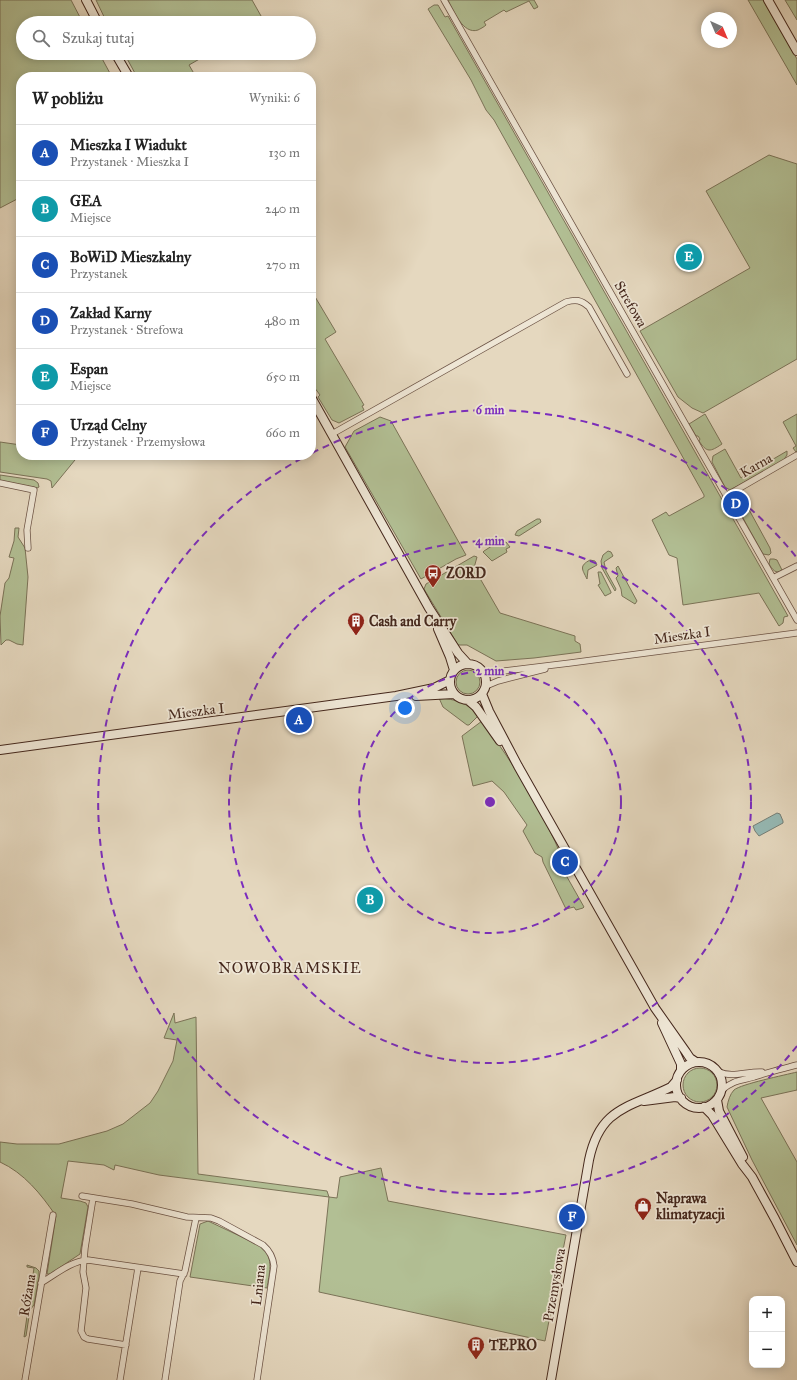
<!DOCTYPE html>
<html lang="pl">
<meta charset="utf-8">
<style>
:root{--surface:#fff;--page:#f2f2f2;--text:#222;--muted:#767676;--line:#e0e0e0;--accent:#d93025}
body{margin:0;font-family:"IM FELL Great Primer",serif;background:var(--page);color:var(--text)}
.controls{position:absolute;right:12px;bottom:12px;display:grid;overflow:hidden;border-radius:8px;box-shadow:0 2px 10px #0003}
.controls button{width:36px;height:36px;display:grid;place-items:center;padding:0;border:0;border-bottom:1px solid var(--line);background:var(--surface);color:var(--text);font:20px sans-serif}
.compass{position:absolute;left:701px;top:12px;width:36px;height:36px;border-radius:50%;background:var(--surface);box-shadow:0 2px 10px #0003;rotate:136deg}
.you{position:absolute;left:405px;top:708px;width:14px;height:14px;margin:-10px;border:3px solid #fff;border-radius:50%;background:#1a73e8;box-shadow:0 0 0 6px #1a73e833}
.badge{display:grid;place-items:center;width:26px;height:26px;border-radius:50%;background:var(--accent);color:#fff;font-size:13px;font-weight:700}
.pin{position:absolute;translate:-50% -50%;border:2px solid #fff;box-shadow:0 1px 4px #0006}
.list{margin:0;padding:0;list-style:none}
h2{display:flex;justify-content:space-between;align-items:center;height:52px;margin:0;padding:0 16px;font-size:17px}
h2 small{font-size:13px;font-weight:400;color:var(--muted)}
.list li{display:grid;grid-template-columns:26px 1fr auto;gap:12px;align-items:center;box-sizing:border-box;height:56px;padding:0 16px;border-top:1px solid var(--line)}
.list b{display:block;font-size:15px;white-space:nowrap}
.list p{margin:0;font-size:13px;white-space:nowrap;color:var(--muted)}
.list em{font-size:13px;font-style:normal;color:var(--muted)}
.icon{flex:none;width:22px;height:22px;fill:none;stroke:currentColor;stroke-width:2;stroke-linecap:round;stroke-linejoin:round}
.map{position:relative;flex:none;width:797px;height:1380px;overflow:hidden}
.search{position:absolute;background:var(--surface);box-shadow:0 2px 10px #0003;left:16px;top:16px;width:300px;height:44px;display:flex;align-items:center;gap:10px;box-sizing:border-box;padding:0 14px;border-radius:22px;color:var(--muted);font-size:15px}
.panel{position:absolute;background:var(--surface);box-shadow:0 2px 10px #0003;left:16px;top:72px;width:300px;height:388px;border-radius:16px}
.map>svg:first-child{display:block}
.grass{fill:#b2bf94;stroke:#7b7358}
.water{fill:#96b9b4;stroke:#757f77}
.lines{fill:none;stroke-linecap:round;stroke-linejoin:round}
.street-casing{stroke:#6c5345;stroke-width:7}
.secondary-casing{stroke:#44271c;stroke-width:10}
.street{stroke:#eee6d5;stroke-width:5.5}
.secondary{stroke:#eee6d5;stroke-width:8}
.ring{fill:none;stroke:#7b2cbf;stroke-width:2;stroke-dasharray:7 5}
.labels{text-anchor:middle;stroke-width:3.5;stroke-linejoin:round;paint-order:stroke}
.street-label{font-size:14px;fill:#44271c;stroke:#eee6d5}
.poi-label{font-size:14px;font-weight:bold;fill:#44271c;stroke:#eee6d5;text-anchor:start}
.neighbourhood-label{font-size:15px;letter-spacing:1px;fill:#44271c;stroke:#eee6d5}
.centre{fill:#7b2cbf;stroke:#eee6d5;stroke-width:2}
.ring-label{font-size:12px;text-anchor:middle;font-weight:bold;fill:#7b2cbf;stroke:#eee6d5;stroke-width:3.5;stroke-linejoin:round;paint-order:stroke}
</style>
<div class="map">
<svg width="797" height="1380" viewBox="0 0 797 1380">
<rect width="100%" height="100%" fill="#e5d8bf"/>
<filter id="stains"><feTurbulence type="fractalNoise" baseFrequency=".005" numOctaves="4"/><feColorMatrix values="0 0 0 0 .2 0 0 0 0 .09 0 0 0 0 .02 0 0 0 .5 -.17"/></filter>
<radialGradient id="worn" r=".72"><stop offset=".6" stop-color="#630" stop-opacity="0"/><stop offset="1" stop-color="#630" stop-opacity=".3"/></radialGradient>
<path class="grass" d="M 0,0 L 71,0 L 83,23 L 23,23 L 23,53 L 99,53 L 112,77 L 21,77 L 21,197 L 0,208 Z
M 96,0 L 252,0 L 265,23 L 107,23 Z
M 448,0 L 534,0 L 538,7 L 534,9 L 529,1 L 506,12 L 504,10 L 484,22 L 486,25 C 484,27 480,29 478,30 C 463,35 453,10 448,0 Z
M 748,0 L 763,0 L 797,59 L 797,85 Z
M 785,0 L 797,0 L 797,20 Z
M 434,5 L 438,5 L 445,17 L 448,16 L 788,616 L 784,617 L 783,623 L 779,626 L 759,593 L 683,605 L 677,558 L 669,555 L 652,520 L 666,512 L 669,516 L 704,497 L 704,495 L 494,120 L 486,110 L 471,80 L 428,9 Z
M 124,53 L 210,53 L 189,65 L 196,77 L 137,77 Z
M 769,155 L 797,164 L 797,359 L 703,413 L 692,408 L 678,397 L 640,331 L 750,268 L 706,191 Z
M 311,290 L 336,332 L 325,339 L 364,405 L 362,406 L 364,410 L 339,423 L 332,420 L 318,397 L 320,395 L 311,383 Z
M 705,414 L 722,444 C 710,452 707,453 699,441 L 700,439 L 698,436 L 696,436 L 689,424 Z
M 797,414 L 797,452 L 796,452 L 793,448 L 796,446 L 783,422 Z
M 380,417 L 391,421 L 466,555 L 456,559 L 421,579 L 345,447 L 354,431 Z
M 0,442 L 21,445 L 21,455 L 58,455 L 75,460 L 52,488 L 51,481 L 47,479 L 0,472 Z
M 725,449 L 741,478 L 787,451 L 787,455 L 783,461 L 730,490 L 725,487 L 712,462 L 713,456 Z
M 0,475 L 34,480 L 38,483 L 39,487 L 37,488 L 0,481 Z
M 738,493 L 741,495 L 770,548 L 771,553 L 769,555 L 763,554 L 733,500 L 732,497 L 734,494 Z
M 537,519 L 540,519 L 541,522 L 519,536 L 515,535 L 517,531 Z
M 15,528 L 19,528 L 18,537 L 25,548 L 28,577 L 23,645 L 17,644 L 9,640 L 6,640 L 1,645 L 0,616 L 5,583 L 9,578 L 14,558 L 9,557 L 14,541 Z
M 498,542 L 506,542 L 510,547 L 506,549 L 507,552 L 492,561 L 483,552 L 484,551 Z
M 608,551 L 611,552 L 613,556 L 604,562 L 606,571 L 616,589 L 615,591 L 602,568 L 601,561 L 603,555 Z
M 474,556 L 477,557 L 474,568 L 500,613 L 575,636 L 575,641 L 580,644 L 581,652 L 534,658 L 496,661 L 467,645 L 458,645 L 424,589 L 426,584 Z
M 770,559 L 774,559 L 777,560 L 782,570 C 776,575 772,569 769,564 Z
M 590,560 L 595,561 L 597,565 L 588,570 L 587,579 C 582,569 579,566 590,560 Z
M 618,566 L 637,601 L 635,604 L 622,596 L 621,589 L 616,578 L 618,576 L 616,568 Z
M 598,572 L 601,572 L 611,592 L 611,593 L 605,596 L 598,585 L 600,584 Z
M456 682a12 12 0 1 1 24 0a12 12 0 1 1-24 0Z
M 439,698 C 455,699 469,703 478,716 L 469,725 L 467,725 L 443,707 Z
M 482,721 C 514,764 543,811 563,860 L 558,861 L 584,907 L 583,908 L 576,910 L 574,907 L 566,909 L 543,862 L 542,857 L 535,853 L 523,831 L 527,825 L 504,792 L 492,781 L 473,786 L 462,736 Z
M 174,1013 L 175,1023 L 196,1017 L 198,1174 L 327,1191 L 329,1197 L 337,1198 L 340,1177 L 381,1168 L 388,1201 L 566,1235 L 545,1341 L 319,1292 L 329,1197 L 159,1175 L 115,1165 L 114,1170 L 104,1165 L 68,1161 L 61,1198 L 80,1201 L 86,1203 L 88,1207 L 80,1254 L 50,1274 L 47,1274 L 56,1216 C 41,1194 24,1173 0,1162 L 0,1142 L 17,1144 L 59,1144 L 107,1131 L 123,1124 L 150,1103 L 158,1091 L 173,1061 L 177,1040 L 164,1038 Z
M683 1085a17 17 0 1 1 34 0a17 17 0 1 1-34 0Z
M 797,1072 L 797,1090 L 761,1098 L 797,1162 L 797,1245 L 752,1160 L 727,1107 C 728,1101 730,1094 734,1090 C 741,1084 785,1075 797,1072 Z
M 208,1221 L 263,1247 C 274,1259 269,1274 267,1288 L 190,1277 L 200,1224 Z
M 27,1265 L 36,1268 L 39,1271 L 39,1277 L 34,1305 L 30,1310 L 26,1336 L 24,1337 L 34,1268 L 27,1267 Z"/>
<path class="water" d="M 777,813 L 780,814 L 783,821 L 783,823 L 759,836 L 755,831 L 753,826 Z"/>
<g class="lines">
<g class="street-casing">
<path id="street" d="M 444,0 L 797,620
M 332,434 L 566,302 C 576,299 581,300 589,307 L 627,374
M 0,483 L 34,490 L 27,530 L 28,548
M 726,496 L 797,455
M 773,578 L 797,566
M 483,672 L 496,672 L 570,663 L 797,633
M 486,686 L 498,681 L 545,669
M 719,1072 C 732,1078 748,1071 762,1072
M 722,1090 C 734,1080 740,1081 754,1077 C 768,1072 782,1069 797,1065
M 82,1196 L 132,1204 L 187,1217 L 211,1218 L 219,1221 L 263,1245 C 270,1251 273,1257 274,1266 L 257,1380
M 93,1198 L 85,1248 L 83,1272 L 86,1288 L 81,1331 L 84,1337 L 88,1339 L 126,1345
M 41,1283 C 56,1274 71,1261 88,1260 L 184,1274
M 25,1380 L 53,1215
M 120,1380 L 138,1268
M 165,1380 L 180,1281 L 185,1271 L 196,1218"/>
</g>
<g class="secondary-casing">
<path id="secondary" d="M 86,0 L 98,23
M 768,0 L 797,51
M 115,53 L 129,77
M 311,397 L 429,608 L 458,653 L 468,664
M 438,629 L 450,657 L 454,670
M450 682a18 18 0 1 1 36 0a18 18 0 1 1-36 0Z
M 482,694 L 489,711 L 518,766 L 633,969 L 655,1008 L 686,1052 L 690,1058 L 696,1062
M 416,696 L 454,694
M 468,700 L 476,707 L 500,741
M 0,750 L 396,696 L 434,688 L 450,680
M 662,1023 L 681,1064 L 681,1070
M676 1085a23 23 0 1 1 46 0a23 23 0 1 1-46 0Z
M 717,1100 L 719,1111 L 743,1157
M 644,1101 L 675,1097 L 681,1098
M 704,1107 L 712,1115 L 742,1164 L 752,1177 L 775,1219 L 797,1262
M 551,1380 L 589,1160 C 600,1107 629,1108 671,1087 L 677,1080"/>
</g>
<use href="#street" class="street"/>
<use href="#secondary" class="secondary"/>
</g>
<g class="ring">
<circle cx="490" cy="802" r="131"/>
<circle cx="490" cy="802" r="261"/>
<path d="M797 1046A392 392 0 1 1 306 456M312 453A392 392 0 0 1 797 558"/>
</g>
<defs>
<g id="bus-pin" transform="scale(0.9)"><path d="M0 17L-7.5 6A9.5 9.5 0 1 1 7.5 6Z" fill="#8f2418" stroke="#eee6d5"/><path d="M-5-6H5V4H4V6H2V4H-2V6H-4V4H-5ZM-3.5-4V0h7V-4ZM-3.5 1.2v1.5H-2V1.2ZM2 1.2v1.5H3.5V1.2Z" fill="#fff"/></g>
<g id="building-pin" transform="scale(0.9)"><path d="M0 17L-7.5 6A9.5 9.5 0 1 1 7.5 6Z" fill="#8f2418" stroke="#eee6d5"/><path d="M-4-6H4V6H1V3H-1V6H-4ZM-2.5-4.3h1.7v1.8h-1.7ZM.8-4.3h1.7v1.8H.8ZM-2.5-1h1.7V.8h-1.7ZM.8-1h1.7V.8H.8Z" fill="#fff"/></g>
<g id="shop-pin" transform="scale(0.9)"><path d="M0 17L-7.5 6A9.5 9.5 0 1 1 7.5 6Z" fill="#8f2418" stroke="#eee6d5"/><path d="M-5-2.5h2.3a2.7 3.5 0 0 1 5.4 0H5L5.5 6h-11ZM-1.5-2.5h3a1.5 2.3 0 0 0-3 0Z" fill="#fff"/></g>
</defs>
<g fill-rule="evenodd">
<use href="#bus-pin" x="433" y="573"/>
<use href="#building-pin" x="356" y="621"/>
<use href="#shop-pin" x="643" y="1206"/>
<use href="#building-pin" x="476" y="1345"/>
</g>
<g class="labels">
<g class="street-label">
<text transform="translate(631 304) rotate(60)" y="5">Strefowa</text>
<text transform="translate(756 465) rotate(-30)" y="5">Karna</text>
<text transform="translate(682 635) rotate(-8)" y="5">Mieszka I</text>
<text transform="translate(196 711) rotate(-7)" y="5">Mieszka I</text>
<text transform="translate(258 1285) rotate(-84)" y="5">Lniana</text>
<text transform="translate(554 1285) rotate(-80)" y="5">Przemysłowa</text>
<text transform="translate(27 1295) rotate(-80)" y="5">Różana</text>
</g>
<g class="poi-label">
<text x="446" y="578">ZORD</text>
<text x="369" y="626">Cash and Carry</text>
<text x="656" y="1203">Naprawa<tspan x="656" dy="16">klimatyzacji</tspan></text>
<text x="489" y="1350">TEPRO</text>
</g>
<g class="neighbourhood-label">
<text x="290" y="973">NOWOBRAMSKIE</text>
</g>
</g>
<circle cx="490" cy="802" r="6" class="centre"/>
<g class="ring-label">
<text x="490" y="414">6 min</text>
<text x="490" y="545">4 min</text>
<text x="490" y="675">2 min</text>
</g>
<rect width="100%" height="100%" filter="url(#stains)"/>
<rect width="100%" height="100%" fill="url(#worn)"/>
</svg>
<div class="controls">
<button>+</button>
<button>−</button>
</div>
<svg class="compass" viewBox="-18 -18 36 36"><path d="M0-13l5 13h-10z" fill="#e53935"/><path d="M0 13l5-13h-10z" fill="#767676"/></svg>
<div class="you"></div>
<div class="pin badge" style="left:299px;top:720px;background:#1a4fb4">A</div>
<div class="pin badge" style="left:370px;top:900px;background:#0f9aa8">B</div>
<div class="pin badge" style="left:565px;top:862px;background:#1a4fb4">C</div>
<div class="pin badge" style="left:736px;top:504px;background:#1a4fb4">D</div>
<div class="pin badge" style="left:689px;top:257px;background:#0f9aa8">E</div>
<div class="pin badge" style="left:572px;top:1217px;background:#1a4fb4">F</div>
<div class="search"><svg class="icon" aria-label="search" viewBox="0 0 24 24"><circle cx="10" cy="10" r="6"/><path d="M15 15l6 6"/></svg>Szukaj tutaj</div>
<section class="panel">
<h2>W pobliżu<small>Wyniki: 6</small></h2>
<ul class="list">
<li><span class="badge" style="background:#1a4fb4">A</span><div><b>Mieszka I Wiadukt</b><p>Przystanek · Mieszka I</p></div><em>130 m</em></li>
<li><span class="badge" style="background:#0f9aa8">B</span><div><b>GEA</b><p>Miejsce</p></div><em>240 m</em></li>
<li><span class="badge" style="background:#1a4fb4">C</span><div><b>BoWiD Mieszkalny</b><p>Przystanek</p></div><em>270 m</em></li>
<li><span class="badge" style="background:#1a4fb4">D</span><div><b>Zakład Karny</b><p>Przystanek · Strefowa</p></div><em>480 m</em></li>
<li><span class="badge" style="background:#0f9aa8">E</span><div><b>Espan</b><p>Miejsce</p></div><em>650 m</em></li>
<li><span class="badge" style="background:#1a4fb4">F</span><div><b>Urząd Celny</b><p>Przystanek · Przemysłowa</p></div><em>660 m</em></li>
</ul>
</section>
</div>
